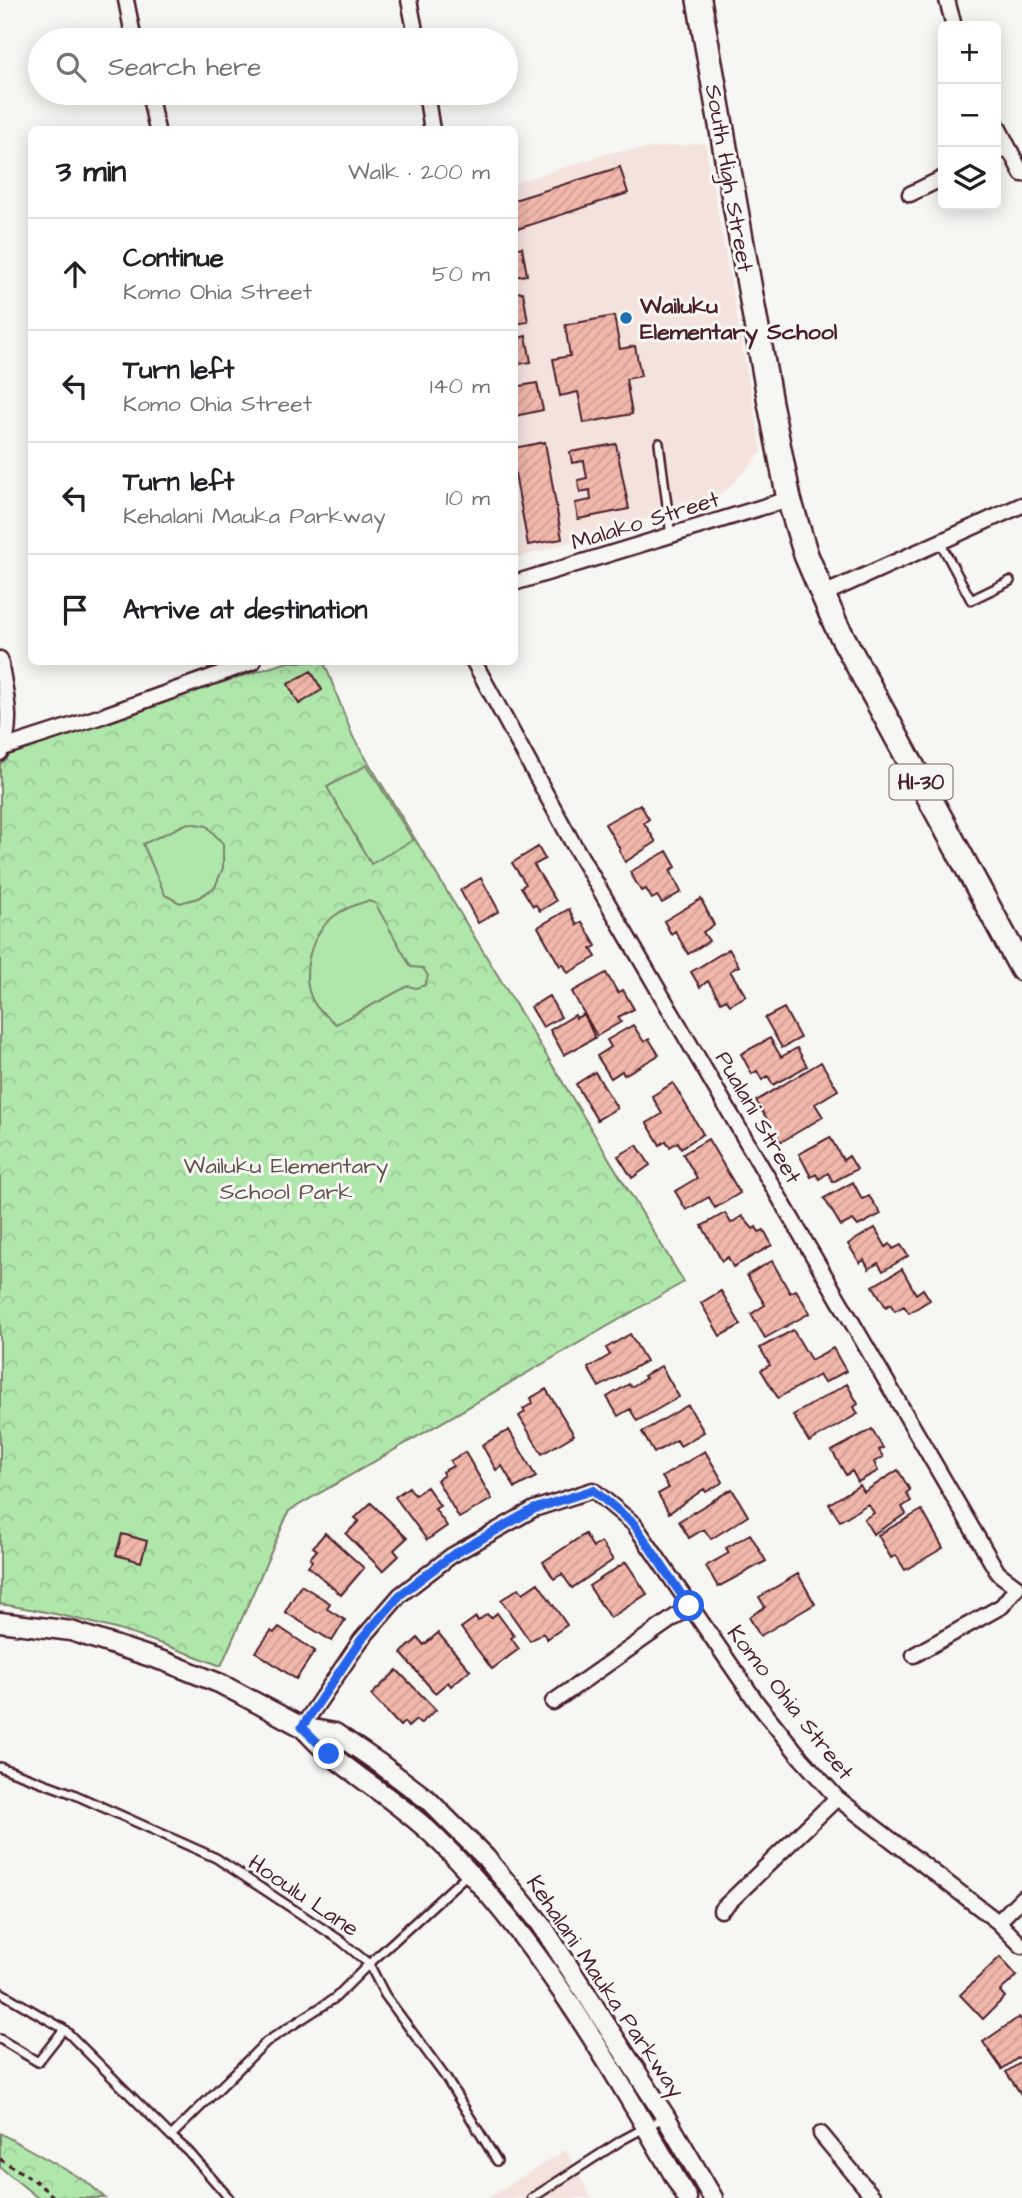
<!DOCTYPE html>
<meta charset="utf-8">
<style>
:root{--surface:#fff;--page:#f6f6f6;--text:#202124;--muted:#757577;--line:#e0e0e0}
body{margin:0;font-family:"Architects Daughter",sans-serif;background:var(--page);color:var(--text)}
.controls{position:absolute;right:21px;top:21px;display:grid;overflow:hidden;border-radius:10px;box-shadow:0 4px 18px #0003}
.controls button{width:63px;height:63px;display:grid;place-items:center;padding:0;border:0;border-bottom:2px solid var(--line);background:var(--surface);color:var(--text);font:35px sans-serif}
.stop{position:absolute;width:21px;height:21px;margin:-16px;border:5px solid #2563eb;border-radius:50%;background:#fff}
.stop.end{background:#2563eb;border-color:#fff;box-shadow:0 2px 7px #0008}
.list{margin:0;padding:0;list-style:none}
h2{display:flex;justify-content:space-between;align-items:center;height:91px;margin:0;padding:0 28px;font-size:30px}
h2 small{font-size:23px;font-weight:400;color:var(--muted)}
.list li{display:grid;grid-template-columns:46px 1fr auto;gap:21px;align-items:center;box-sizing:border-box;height:112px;padding:0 28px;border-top:2px solid var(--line)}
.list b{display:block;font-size:26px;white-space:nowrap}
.list p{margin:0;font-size:23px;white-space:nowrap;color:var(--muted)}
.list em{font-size:23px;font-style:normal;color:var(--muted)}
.icon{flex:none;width:38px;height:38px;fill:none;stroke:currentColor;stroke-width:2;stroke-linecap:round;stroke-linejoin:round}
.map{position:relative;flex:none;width:1022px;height:2198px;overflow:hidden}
.search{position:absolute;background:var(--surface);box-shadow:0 4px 18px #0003;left:28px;top:28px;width:490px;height:77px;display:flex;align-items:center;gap:18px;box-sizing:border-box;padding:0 24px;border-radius:38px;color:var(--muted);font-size:26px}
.panel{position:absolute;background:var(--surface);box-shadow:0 4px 18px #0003;left:28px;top:126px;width:490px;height:539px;border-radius:10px}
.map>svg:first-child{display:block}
.built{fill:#f4e3dd}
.forest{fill:url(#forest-crowns);stroke:#7c836b;stroke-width:2}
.pitch{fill:#afe7ab;stroke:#7c836b;stroke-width:2}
.building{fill:url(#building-hatch);stroke:#4a1f2b;stroke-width:2}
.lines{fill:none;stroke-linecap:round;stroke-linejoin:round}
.service-casing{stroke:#4a1f2b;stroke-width:12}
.minor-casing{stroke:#4a1f2b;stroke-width:19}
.tertiary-casing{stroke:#4a1f2b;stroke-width:23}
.primary-casing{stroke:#4a1f2b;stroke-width:28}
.path{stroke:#4a1f2b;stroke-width:3.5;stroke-dasharray:5 5;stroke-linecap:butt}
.service{stroke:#f6f6f2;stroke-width:7}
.minor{stroke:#f6f6f2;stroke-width:14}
.tertiary{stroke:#f6f6f2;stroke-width:18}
.primary{stroke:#f6f6f2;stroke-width:23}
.route{stroke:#2563eb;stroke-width:9}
.poi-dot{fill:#1f6fb2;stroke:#f6f6f2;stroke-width:2.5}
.labels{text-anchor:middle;stroke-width:6;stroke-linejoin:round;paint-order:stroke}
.shield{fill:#f6f6f2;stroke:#7e6067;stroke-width:2}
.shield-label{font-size:21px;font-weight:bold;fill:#4a1f2b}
.street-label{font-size:23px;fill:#4a1f2b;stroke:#f6f6f2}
.poi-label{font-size:23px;font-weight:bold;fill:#4a1f2b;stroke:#f6f6f2;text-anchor:start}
.park-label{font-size:23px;fill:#63514b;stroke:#f6f6f2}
</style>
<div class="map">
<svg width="1022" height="2198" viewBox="0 0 1022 2198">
<defs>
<pattern id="forest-crowns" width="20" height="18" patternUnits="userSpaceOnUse" patternTransform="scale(1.75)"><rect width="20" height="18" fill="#afe7ab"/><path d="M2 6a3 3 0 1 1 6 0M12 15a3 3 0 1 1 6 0" fill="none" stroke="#98c693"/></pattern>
<pattern id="building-hatch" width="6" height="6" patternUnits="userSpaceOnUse" patternTransform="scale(1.75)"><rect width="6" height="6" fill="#f1b7ab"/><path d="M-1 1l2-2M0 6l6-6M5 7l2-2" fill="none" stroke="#d09d93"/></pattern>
</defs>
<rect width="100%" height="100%" fill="#f6f6f2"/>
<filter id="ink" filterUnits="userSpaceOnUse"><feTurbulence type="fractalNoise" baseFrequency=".0143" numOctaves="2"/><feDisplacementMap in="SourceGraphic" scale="14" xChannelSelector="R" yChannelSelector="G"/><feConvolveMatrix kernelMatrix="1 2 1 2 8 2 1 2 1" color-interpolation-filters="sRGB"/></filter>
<g filter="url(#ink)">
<path class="built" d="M 705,143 L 762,452 L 729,488 L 714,498 L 515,559 L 515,183 L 612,152 Z
M 566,2150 L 591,2198 L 487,2198 Z"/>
<path class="forest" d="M 288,662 L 324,662 L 353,737 L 684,1282 L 289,1511 L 221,1666 C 145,1636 81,1616 0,1604 L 0,765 L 12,747 Z
M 0,2133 L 86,2181 L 105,2198 L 38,2198 L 0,2167 Z"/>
<path class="pitch" d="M 367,765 L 413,840 L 371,864 L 327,787 Z
M 188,823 L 207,826 L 223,844 L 223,868 L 215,887 L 198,898 L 180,903 L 165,895 L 143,844 Z
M 367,901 L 375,903 L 411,967 L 423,968 L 428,976 L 425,985 L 416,988 L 408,986 L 336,1024 C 329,1018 321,1012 316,1006 C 298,980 309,936 333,917 C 343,909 355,905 367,901 Z"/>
<path class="building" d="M 620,167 L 628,193 L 514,230 L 514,200 Z
M 522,247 L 527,275 L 514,277 L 514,249 Z
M 523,292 L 528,322 L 514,324 L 514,293 Z
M 614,316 L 620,349 L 635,346 L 641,376 L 626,379 L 632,414 L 584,423 L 578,392 L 560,396 L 553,359 L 570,356 L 565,325 Z
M 526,336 L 531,362 L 514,365 L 514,339 Z
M 537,383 L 543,410 L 515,416 L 514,387 Z
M 545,442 L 562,539 L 528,545 L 514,468 L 514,448 Z
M 616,444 L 629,509 L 578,519 L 575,503 L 591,500 L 590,490 L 580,492 L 578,480 L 587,478 L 584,461 L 572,463 L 570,452 Z
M 311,671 L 322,690 L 299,704 L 288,684 Z
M 640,804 L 649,819 L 644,823 L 656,842 L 625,862 L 619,850 L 620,849 L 605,824 Z
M 538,847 L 545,859 L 534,865 L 556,901 L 540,911 L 536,905 L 533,906 L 521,887 L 526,884 L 512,863 Z
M 667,851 L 676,867 L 670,870 L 681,892 L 662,903 L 657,896 L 652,899 L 646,889 L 641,891 L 630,872 Z
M 481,878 L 499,911 L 478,923 L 460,890 Z
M 701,899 L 714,925 L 703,932 L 709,941 L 688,954 L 675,931 L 671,934 L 664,921 Z
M 569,909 L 577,925 L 582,922 L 596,946 L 591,949 L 596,957 L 568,973 L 563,964 L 560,966 L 538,927 Z
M 729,949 L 739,966 L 730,971 L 746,996 L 730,1005 L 726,999 L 721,1002 L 708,981 L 700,987 L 691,972 Z
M 606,973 L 618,993 L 623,990 L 634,1009 L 618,1017 L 621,1022 L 597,1036 L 572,992 Z
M 549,996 L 561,1017 L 543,1027 L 531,1007 Z
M 784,1008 L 800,1038 L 782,1048 L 765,1018 Z
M 584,1014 L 595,1038 L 564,1055 L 550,1030 L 575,1015 L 576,1018 Z
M 633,1025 L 644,1042 L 649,1039 L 659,1055 L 624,1075 L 622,1071 L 611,1078 L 597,1056 L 611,1047 L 607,1040 Z
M 770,1038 L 781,1057 L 797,1048 L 807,1066 L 773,1085 L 768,1076 L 762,1080 L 757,1071 L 752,1074 L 741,1054 Z
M 821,1062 L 838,1090 L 815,1104 L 823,1117 L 781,1142 L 756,1101 Z
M 595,1072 L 617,1108 L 597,1120 L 576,1084 Z
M 673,1083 L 703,1134 L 681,1148 L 678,1142 L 670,1147 L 666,1141 L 660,1145 L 647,1123 L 662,1114 L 652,1096 Z
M 830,1137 L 843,1160 L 849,1156 L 857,1169 L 833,1182 L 828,1173 L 819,1179 L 816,1174 L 811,1177 L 799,1154 Z
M 708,1139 L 740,1193 L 715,1208 L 709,1197 L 686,1210 L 675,1191 L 697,1178 L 683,1154 Z
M 637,1145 L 650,1165 L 632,1178 L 618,1156 Z
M 853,1182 L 862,1199 L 869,1196 L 881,1214 L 858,1226 L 853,1220 L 841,1226 L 824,1198 Z
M 725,1213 L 731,1223 L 742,1216 L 753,1229 L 756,1227 L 759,1232 L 764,1230 L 772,1245 L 733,1267 L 728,1257 L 722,1261 L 702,1226 Z
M 875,1228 L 886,1247 L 890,1244 L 893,1249 L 901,1245 L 908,1256 L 883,1271 L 878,1263 L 869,1269 L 864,1260 L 860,1263 L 848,1244 Z
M 772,1261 L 790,1293 L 796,1290 L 810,1313 L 765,1338 L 751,1314 L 765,1305 L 747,1275 Z
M 902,1269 L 916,1294 L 923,1289 L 930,1300 L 909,1313 L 904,1306 L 895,1311 L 890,1304 L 886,1307 L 873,1286 Z
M 721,1291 L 741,1325 L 720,1336 L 701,1303 Z
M 793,1330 L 811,1360 L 833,1348 L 846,1371 L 824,1383 L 819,1375 L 778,1398 L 761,1370 L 770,1365 L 760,1348 Z
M 630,1334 L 646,1361 L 599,1387 L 588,1368 L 610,1355 L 606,1348 Z
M 661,1366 L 679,1397 L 637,1421 L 630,1409 L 618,1416 L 607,1397 L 629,1384 L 631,1387 L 646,1378 L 644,1376 Z
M 847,1384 L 858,1404 L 854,1407 L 858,1414 L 809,1442 L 793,1415 Z
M 546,1389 L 574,1435 L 542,1454 L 519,1416 L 525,1412 L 523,1409 L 533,1403 L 531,1398 Z
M 688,1405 L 704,1432 L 680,1446 L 677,1440 L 654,1453 L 642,1432 Z
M 872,1429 L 883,1448 L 879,1450 L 883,1457 L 874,1462 L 878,1471 L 858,1482 L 852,1471 L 846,1475 L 832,1451 Z
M 509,1430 L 536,1477 L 515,1488 L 502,1466 L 496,1470 L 482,1445 Z
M 705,1451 L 723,1482 L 706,1492 L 704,1489 L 669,1513 L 658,1494 L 669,1488 L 662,1477 Z
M 465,1452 L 492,1499 L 459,1518 L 437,1480 L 444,1475 L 442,1472 L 453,1466 L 450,1461 Z
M 898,1470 L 910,1490 L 906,1493 L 911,1501 L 902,1507 L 906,1514 L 873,1534 L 864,1519 L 874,1513 L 868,1504 L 840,1521 L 829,1504 L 860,1485 L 864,1492 Z
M 409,1487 L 415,1495 L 427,1487 L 440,1506 L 435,1509 L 447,1526 L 427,1540 L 395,1497 Z
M 732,1489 L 748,1516 L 711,1539 L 704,1529 L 689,1538 L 679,1521 Z
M 371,1503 L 407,1538 L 394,1550 L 399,1556 L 383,1571 L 346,1534 L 359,1521 L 355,1518 Z
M 922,1510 L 943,1548 L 905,1570 L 896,1555 L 891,1558 L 878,1535 Z
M 325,1533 L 364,1568 L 341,1595 L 308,1566 L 312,1561 L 310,1558 L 317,1550 L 313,1547 Z
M 122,1534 L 147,1541 L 141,1562 L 116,1555 Z
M 585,1534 L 593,1547 L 601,1542 L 613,1560 L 572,1588 L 562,1574 L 554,1579 L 543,1562 Z
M 750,1534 L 766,1561 L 718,1587 L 706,1566 L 729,1553 L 726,1548 Z
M 626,1562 L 647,1594 L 610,1618 L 589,1586 Z
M 798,1574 L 815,1604 L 760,1636 L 749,1617 L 765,1607 L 759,1597 Z
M 538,1583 L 567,1625 L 547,1639 L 543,1633 L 530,1641 L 501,1600 L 519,1588 L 523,1593 Z
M 301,1585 L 330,1603 L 327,1609 L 345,1620 L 332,1641 L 285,1612 Z
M 497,1613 L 514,1636 L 511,1638 L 519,1649 L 492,1669 L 461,1628 L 476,1617 L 478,1621 L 487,1614 L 491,1618 Z
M 279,1627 L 315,1651 L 296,1679 L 256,1652 L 271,1631 L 274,1633 Z
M 438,1633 L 470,1670 L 451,1686 L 448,1682 L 435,1693 L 401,1653 L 418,1638 L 424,1645 Z
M 397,1670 L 436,1710 L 420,1724 L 416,1720 L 408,1727 L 404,1722 L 400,1726 L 371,1695 Z
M 1000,1957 L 1017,1976 L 1000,1991 L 1005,1997 L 983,2019 L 960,1995 Z
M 1019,2017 L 1022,2021 L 1022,2055 L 1002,2069 L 983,2042 Z
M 1022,2062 L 1022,2096 L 1006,2072 Z"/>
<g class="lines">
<g class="service-casing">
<path id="service" d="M 659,443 L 671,536
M 940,542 L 971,600 L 1010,581
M 0,1767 L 71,1793 L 216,1858 L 340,1940 L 369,1964 L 385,1995 L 446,2078 L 497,2161
M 0,1992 L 64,2029 L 171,2136 L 266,2042 L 335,1998 L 369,1964 L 462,1879
M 0,2039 L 38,2062 L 64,2029
M 171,2136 L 188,2151 L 229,2198
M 532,2198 L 622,2140 L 665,2117"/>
</g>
<g class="minor-casing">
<path id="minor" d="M 126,0 L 134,40
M 409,0 L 417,40
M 947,0 L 954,26
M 149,93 L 157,130
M 426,93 L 432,130
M 996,123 L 1022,174
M 996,153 L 1008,147
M 910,194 L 943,178
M 514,583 L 789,499
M 824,594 L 1022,505
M 0,659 C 4,690 16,723 0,753
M 474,662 L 571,840 L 998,1573 L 1017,1587
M 3,748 L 102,716 L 253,662
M 914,1655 L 1002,1606 L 1017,1587
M 553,1702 L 689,1607
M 302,1727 L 361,1640 L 400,1595 L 451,1556 L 534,1509 L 593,1490 L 634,1524 L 757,1703 L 801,1758 L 837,1798 L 998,1922 L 1022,1946
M 721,1910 L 837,1798
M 998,1922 L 1022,1898
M 821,2134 L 874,2198"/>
</g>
<g class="tertiary-casing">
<path id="tertiary" d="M 0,1622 L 71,1631 L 166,1662 L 221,1684 L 302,1727 L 335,1733 L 379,1763 L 428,1800 L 486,1858 L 541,1924 L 665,2116 L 713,2198
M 302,1727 C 311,1736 319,1746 329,1753 C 362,1781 401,1804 433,1835 C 540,1938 613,2070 687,2198"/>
</g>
<g class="primary-casing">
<path id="primary" d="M 699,0 L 770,403 L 789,499 L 806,555 L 836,625 L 1022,969"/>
</g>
<path class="path" d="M 0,2159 L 34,2180 L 55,2198"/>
<use href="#service" class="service"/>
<use href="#minor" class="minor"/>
<use href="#tertiary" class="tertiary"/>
<use href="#primary" class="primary"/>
</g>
</g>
<g class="lines" filter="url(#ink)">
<path class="route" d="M 329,1754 L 302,1727 L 361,1640 L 400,1595 L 451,1556 L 534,1509 L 593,1490 L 634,1524 L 689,1606"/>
</g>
<circle class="poi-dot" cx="626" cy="318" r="7"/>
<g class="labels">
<rect class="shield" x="889.5" y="764.5" width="63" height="35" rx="5"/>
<g class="shield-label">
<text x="921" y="789">HI-30</text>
</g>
<g class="street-label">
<text transform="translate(730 178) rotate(80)" y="8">South High Street</text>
<text transform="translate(645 520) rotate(-17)" y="8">Malako Street</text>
<text transform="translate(759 1117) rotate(60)" y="8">Pualani Street</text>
<text transform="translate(791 1702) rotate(52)" y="8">Komo Ohia Street</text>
<text transform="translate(304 1895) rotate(34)" y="8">Hooulu Lane</text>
<text transform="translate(606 1986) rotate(56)" y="8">Kehalani Mauka Parkway</text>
</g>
<g class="poi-label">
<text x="640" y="313">Wailuku<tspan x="640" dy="26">Elementary School</tspan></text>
</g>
<g class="park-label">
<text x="286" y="1173">Wailuku Elementary<tspan x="286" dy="26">School Park</tspan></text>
</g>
</g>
</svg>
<div class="controls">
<button>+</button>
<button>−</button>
<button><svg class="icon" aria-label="layers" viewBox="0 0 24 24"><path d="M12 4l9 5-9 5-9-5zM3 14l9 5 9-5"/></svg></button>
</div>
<div class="stop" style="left:689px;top:1606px"></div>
<div class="stop end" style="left:329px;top:1754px"></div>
<div class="search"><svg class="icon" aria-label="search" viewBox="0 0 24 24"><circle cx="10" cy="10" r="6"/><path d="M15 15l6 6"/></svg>Search here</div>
<section class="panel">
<h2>3 min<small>Walk · 200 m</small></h2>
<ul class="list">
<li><svg class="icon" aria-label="ahead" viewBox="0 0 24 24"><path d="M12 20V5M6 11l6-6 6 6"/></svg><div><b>Continue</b><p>Komo Ohia Street</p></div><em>50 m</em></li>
<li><svg class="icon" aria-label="left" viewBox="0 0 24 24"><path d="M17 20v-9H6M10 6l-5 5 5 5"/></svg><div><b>Turn left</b><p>Komo Ohia Street</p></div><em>140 m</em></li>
<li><svg class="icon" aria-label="left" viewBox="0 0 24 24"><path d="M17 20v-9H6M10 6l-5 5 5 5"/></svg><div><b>Turn left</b><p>Kehalani Mauka Parkway</p></div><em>10 m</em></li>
<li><svg class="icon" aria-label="arrive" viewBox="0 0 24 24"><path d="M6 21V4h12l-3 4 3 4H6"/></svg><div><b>Arrive at destination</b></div></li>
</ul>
</section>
</div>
